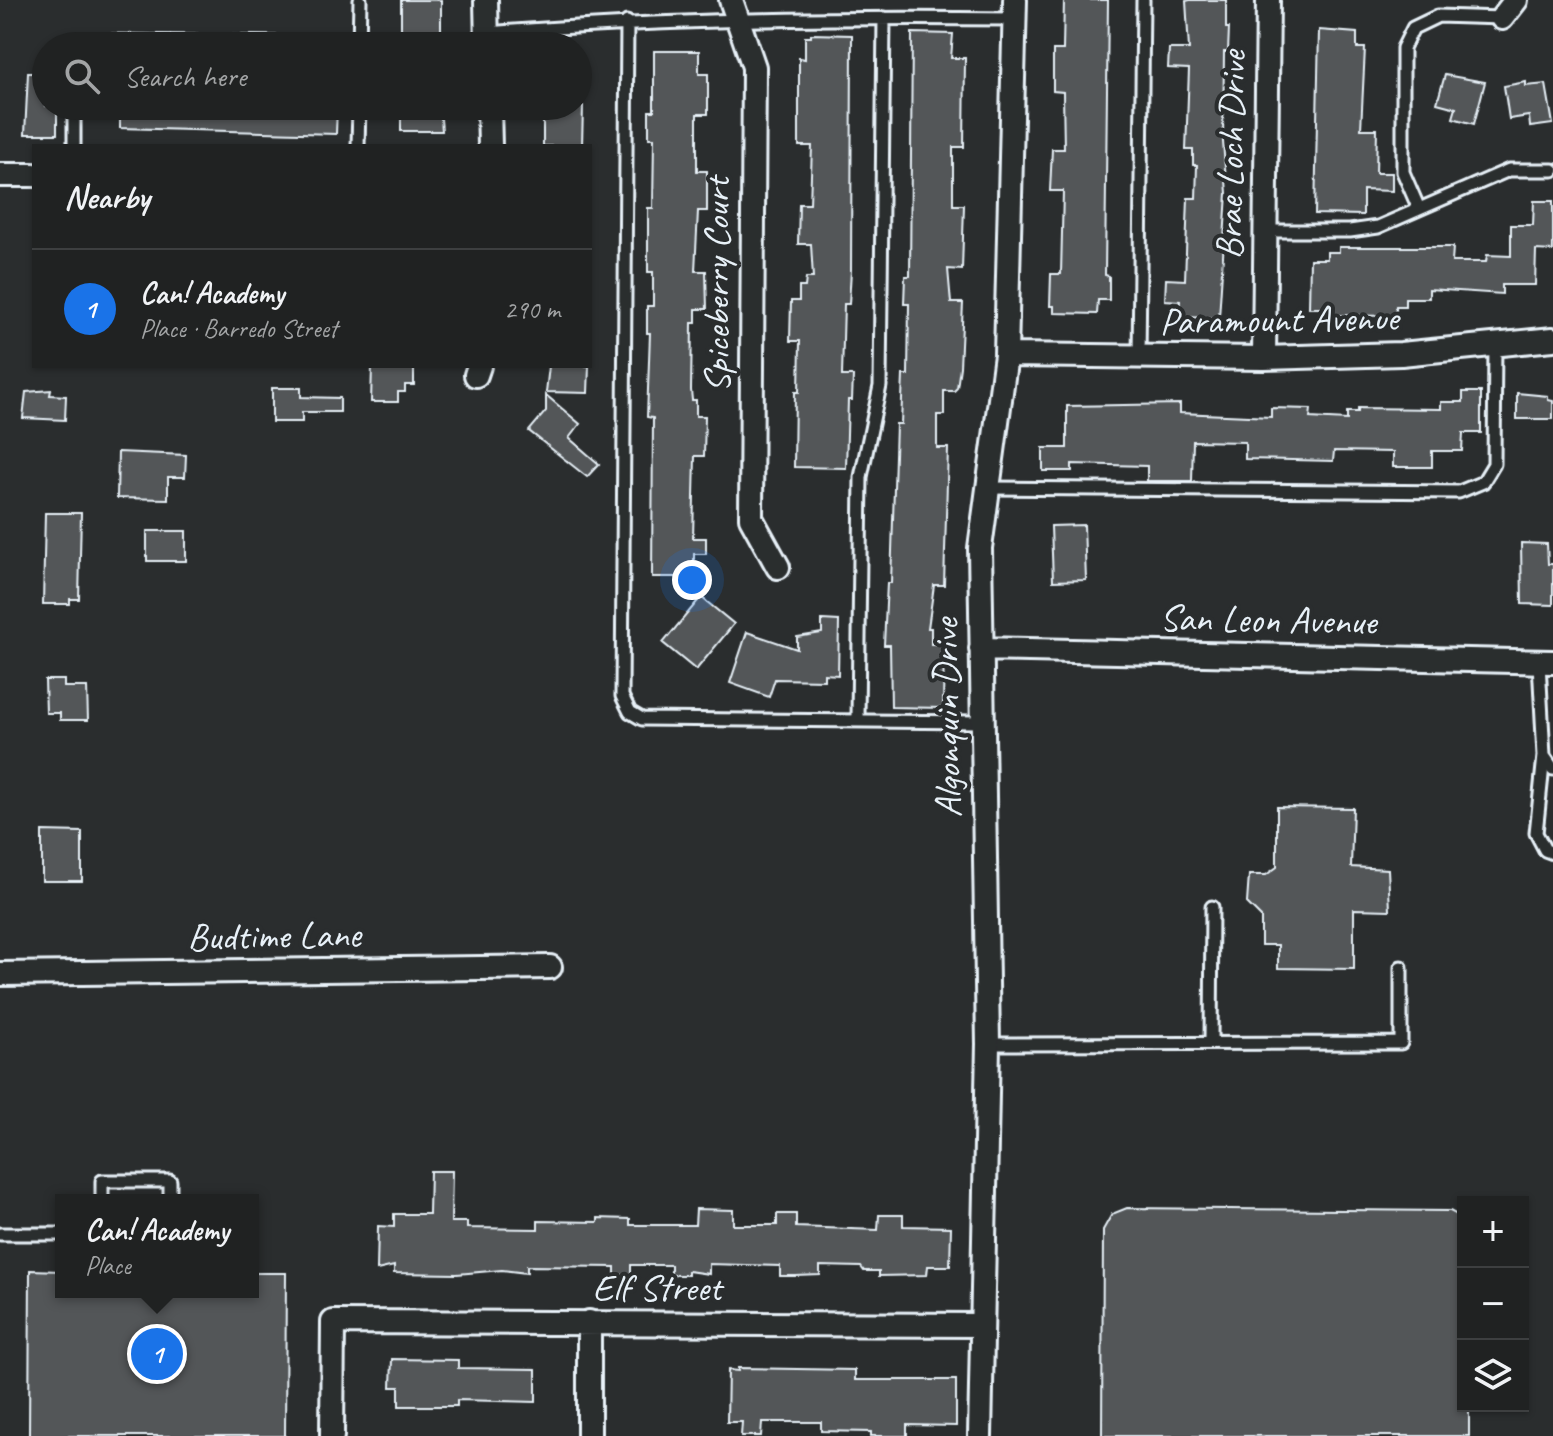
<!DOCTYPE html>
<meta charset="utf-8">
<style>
:root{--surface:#202222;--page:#282a2a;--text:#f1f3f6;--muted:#a2a4a5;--line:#3d3f40;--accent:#1a73e8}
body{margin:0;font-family:Caveat,sans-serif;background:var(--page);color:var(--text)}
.controls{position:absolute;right:24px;bottom:24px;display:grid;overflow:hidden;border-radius:0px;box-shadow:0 2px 6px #0004}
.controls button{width:72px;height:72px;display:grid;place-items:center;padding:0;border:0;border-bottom:2px solid var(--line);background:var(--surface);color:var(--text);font:40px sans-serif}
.you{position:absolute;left:692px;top:580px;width:28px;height:28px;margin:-20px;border:6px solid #fff;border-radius:50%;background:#1a73e8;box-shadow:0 0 0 12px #1a73e833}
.badge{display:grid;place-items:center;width:52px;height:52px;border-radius:50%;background:var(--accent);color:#fff;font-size:26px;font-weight:700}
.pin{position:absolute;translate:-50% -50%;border:4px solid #fff;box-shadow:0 2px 8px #0006}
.popup{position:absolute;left:55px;top:1194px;width:204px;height:104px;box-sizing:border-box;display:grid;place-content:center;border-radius:0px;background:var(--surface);filter:drop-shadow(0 2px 6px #0005);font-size:26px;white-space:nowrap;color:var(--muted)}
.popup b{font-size:30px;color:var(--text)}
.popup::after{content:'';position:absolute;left:50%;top:100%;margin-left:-16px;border:16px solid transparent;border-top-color:var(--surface)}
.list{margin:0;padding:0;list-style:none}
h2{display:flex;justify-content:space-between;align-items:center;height:104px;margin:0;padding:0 32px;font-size:34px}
h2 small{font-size:26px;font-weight:400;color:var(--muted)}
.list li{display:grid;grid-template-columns:52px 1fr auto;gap:24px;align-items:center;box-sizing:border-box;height:120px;padding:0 32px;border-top:2px solid var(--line)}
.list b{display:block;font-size:30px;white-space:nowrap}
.list p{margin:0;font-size:26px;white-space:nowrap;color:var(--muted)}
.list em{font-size:26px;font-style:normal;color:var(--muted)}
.icon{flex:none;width:44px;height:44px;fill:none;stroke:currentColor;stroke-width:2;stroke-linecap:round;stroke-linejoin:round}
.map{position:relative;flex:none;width:1553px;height:1436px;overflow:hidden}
.search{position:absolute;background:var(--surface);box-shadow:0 2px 6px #0004;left:32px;top:32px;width:560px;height:88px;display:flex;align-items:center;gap:20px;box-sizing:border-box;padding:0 28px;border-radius:44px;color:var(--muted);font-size:30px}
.panel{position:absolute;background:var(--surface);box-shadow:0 2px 6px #0004;left:32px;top:144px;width:560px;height:224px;border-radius:0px}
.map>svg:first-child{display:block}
.building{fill:#535759;stroke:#e8f1f8;stroke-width:2}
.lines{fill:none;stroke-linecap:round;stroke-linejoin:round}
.service-casing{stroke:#e8f1f8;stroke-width:17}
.minor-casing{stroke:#e8f1f8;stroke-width:28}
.service{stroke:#2a2d2e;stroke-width:11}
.minor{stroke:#2a2d2e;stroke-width:22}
.labels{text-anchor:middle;stroke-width:8;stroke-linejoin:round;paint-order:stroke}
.street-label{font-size:38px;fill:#e8f1f8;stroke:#2a2d2e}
</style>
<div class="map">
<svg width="1553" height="1436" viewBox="0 0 1553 1436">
<rect width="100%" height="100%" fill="#2a2d2e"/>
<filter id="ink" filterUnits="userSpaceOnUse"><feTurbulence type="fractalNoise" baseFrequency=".0125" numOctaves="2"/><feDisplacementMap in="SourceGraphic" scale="16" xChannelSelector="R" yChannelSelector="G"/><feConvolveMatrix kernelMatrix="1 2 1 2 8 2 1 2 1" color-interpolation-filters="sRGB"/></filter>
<g filter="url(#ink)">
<path class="building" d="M 401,0 L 441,0 L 441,46 L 412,46 L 413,34 L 401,34 Z
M 1064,0 L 1108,0 L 1105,275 L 1109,276 L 1109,300 L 1098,300 L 1097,314 L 1054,313 L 1054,306 L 1050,306 L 1051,274 L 1061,274 L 1063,191 L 1050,191 L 1052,149 L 1064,149 L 1063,92 L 1053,91 L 1053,50 L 1063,50 Z
M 1190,0 L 1226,0 L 1226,28 L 1229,28 L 1228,52 L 1224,52 L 1223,142 L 1227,193 L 1219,318 L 1179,317 L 1180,301 L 1165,300 L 1166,279 L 1185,280 L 1188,198 L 1196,198 L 1197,165 L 1193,165 L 1193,150 L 1186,150 L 1189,69 L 1168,68 L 1169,49 L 1189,49 L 1186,1 Z
M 1319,30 L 1357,33 L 1357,48 L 1365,48 L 1361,129 L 1377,129 L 1376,173 L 1392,173 L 1392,191 L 1363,190 L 1363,215 L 1315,214 Z
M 912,33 L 953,34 L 951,58 L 965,58 L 964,147 L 953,147 L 953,205 L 964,205 L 962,270 L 948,269 L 951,303 L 963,303 L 960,367 L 957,388 L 954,391 L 944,391 L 944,415 L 937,415 L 937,448 L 948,448 L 944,585 L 934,585 L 928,628 L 931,628 L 931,644 L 944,644 L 943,708 L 891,707 L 890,645 L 884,645 L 887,583 L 891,583 L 896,424 L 901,424 L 903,375 L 908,375 L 909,304 L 904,304 L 905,276 L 910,276 Z
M 811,34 L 852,35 L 851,270 L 849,304 L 844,304 L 842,376 L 853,376 L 852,400 L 848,400 L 846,468 L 794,467 L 795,392 L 799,392 L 800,341 L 790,341 L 791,301 L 799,301 L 799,287 L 805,287 L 806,278 L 813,278 L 811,244 L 798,244 L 799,204 L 810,204 L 812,146 L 799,146 L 799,58 L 805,59 L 805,37 L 811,37 Z
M 654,51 L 699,51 L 699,74 L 708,74 L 708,114 L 697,114 L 697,171 L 707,171 L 707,211 L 698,211 L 695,271 L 706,271 L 707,309 L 696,309 L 696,323 L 692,323 L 691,390 L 692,400 L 696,400 L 696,416 L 705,416 L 704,456 L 695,456 L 693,538 L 706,538 L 706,554 L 694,554 L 694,577 L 652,577 L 653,418 L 647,417 L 650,333 L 647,333 L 647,306 L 653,306 L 653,272 L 648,272 L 648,208 L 653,208 L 654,138 L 649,138 L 649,111 L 654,111 Z
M 28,73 L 46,73 L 46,106 L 57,106 L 57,134 L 25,134 Z
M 1445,75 L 1485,82 L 1474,124 L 1453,118 L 1456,108 L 1437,103 Z
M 1526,82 L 1526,86 L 1546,84 L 1553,124 L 1530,127 L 1529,116 L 1509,119 L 1504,86 Z
M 120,106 L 337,106 L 336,134 L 120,128 Z
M 401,106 L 440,106 L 442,131 L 401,131 Z
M 549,106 L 583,106 L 582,146 L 543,146 L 543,116 L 548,116 Z
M 1534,201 L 1553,201 L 1553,251 L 1536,250 L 1535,285 L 1502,285 L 1502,294 L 1429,289 L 1429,298 L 1405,298 L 1405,306 L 1396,306 L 1396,314 L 1390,316 L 1327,315 L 1327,308 L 1309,308 L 1310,259 L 1327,259 L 1327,252 L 1339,252 L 1339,247 L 1453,247 L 1452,262 L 1486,262 L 1487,255 L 1511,256 L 1511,225 L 1533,225 Z
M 372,366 L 414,366 L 414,385 L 405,385 L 405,392 L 398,392 L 398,402 L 371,402 Z
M 549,366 L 589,366 L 588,393 L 546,392 Z
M 272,388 L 301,388 L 301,397 L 340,398 L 340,412 L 302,412 L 302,422 L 272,422 Z
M 51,390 L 50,395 L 66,396 L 65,420 L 23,418 L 26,392 Z
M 1463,392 L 1481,392 L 1481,433 L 1463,433 L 1462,451 L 1432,451 L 1432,467 L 1393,467 L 1393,452 L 1334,451 L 1333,461 L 1245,459 L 1245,442 L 1193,441 L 1192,481 L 1147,481 L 1147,466 L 1072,464 L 1072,471 L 1043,471 L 1043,448 L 1067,448 L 1067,406 L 1180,404 L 1180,413 L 1271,417 L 1271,408 L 1311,409 L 1310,418 L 1347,420 L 1347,412 L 1358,412 L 1358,408 L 1441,409 L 1441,402 L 1463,402 Z
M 1517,393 L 1548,396 L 1548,400 L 1553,401 L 1553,419 L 1517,419 Z
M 546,395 L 580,424 L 569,438 L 599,464 L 587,477 L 529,431 L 546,411 Z
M 118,452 L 186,455 L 185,477 L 168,477 L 168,499 L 117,498 Z
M 45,513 L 81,513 L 79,599 L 70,599 L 70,604 L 43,604 Z
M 1084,525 L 1086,580 L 1053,581 L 1051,526 Z
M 147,531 L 186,531 L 186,561 L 147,561 Z
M 1521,543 L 1547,544 L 1548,564 L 1553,564 L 1553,605 L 1522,604 Z
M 701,597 L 734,624 L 696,670 L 663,643 Z
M 822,620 L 839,621 L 838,675 L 824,674 L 824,680 L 775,679 L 769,697 L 730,683 L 747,632 L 797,649 L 797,637 L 822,633 Z
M 45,680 L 64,680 L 64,687 L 87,687 L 88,720 L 60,720 L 60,713 L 46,713 Z
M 1277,807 L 1353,808 L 1351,867 L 1388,869 L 1390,910 L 1354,909 L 1354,969 L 1278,968 L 1278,945 L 1261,945 L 1261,917 L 1247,903 L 1249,875 L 1266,875 L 1277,867 Z
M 42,831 L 82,832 L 82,881 L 42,881 Z
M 430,1171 L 452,1171 L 451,1222 L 467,1222 L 467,1228 L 538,1229 L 538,1221 L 598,1222 L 598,1218 L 630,1219 L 630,1225 L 695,1225 L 696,1209 L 733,1210 L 733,1225 L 777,1225 L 777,1214 L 796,1214 L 796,1227 L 878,1230 L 879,1215 L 903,1215 L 903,1226 L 951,1227 L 950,1266 L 928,1266 L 927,1275 L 879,1276 L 879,1271 L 864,1271 L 861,1267 L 820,1266 L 820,1275 L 796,1276 L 780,1276 L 780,1266 L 709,1264 L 709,1274 L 688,1271 L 688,1275 L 671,1275 L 671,1265 L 631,1265 L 631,1275 L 615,1275 L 615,1267 L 527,1266 L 527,1273 L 502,1270 L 457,1274 L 394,1273 L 394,1266 L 377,1270 L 378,1226 L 394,1227 L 394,1214 L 429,1214 Z
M 1127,1208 L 1450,1211 L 1463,1218 L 1463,1406 L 1469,1406 L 1469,1436 L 1102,1436 L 1103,1230 L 1112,1214 Z
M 30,1270 L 61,1271 L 61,1292 L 253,1292 L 253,1273 L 286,1273 L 285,1436 L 29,1436 Z
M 392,1359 L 458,1360 L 458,1368 L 536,1369 L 536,1402 L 457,1400 L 457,1406 L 399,1406 L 399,1387 L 391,1387 Z
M 738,1368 L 855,1370 L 855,1380 L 956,1380 L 956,1426 L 907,1425 L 907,1436 L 871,1436 L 871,1432 L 821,1431 L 821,1422 L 762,1422 L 761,1436 L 741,1436 L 742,1422 L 727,1422 L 728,1370 L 738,1371 Z"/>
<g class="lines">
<g class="service-casing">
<path id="service" d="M 627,22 L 622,696 L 630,712 L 642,719 L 981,722
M 487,33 C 663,19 837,17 1014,19
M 96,46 L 109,41 L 360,44
M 359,46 L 360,0
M 74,106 L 74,146
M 358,146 L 359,106
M 1419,209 L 1403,172 L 1403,48 L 1413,28 L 1438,16 L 1502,18
M 1265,231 L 1350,231 L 1378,227 L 1509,170 L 1553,170
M 1139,358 L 1143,0
M 988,488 L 1459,492 L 1483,482 L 1494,464 L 1495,343
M 1539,663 L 1544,756 L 1553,769
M 858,718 L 861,477 L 880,386 L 884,18
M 1544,756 L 1536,833 L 1545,850 L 1553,853
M 1211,1043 L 1212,907
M 988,1044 L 1401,1043 L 1401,967
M 102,1200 L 102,1181 L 170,1181 L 170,1200
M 0,1234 L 61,1234"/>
</g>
<g class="minor-casing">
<path id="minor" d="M 486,0 L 487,46
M 731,0 L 754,67 L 751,518 L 778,567
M 1502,18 L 1516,0
M 489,106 L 490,146
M 0,175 L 34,175
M 1006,355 L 1264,358 L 1401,354 L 1553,339
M 1264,358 L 1268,0
M 476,375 L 479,366
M 981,649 L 1553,662
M 0,974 L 550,967
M 332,1436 L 333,1322 L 981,1325
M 589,1436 L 589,1322
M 980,1436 L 988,1044 L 980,548 L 1006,355 L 1015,0"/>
</g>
<use href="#service" class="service"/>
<use href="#minor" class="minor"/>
</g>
</g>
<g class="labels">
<g class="street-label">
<text transform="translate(1230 155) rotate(-89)" y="13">Brae Loch Drive</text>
<text transform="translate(716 285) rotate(-90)" y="13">Spiceberry Court</text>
<text transform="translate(1279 319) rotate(-1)" y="13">Paramount Avenue</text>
<text transform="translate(1268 619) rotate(1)" y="13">San Leon Avenue</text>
<text transform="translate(946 718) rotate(-91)" y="13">Algonquin Drive</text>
<text transform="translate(274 935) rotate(-1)" y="13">Budtime Lane</text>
<text x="657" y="1300">Elf Street</text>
</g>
</g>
</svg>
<div class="controls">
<button>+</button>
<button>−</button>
<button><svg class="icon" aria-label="layers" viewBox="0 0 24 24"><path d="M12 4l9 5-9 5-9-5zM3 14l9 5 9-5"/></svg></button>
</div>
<div class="you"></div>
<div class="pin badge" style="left:157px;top:1354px">1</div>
<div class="popup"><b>Can! Academy</b>Place</div>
<div class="search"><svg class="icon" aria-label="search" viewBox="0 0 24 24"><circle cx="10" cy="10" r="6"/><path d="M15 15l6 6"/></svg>Search here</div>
<section class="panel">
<h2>Nearby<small></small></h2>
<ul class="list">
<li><span class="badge">1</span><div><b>Can! Academy</b><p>Place · Barredo Street</p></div><em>290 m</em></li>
</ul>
</section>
</div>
